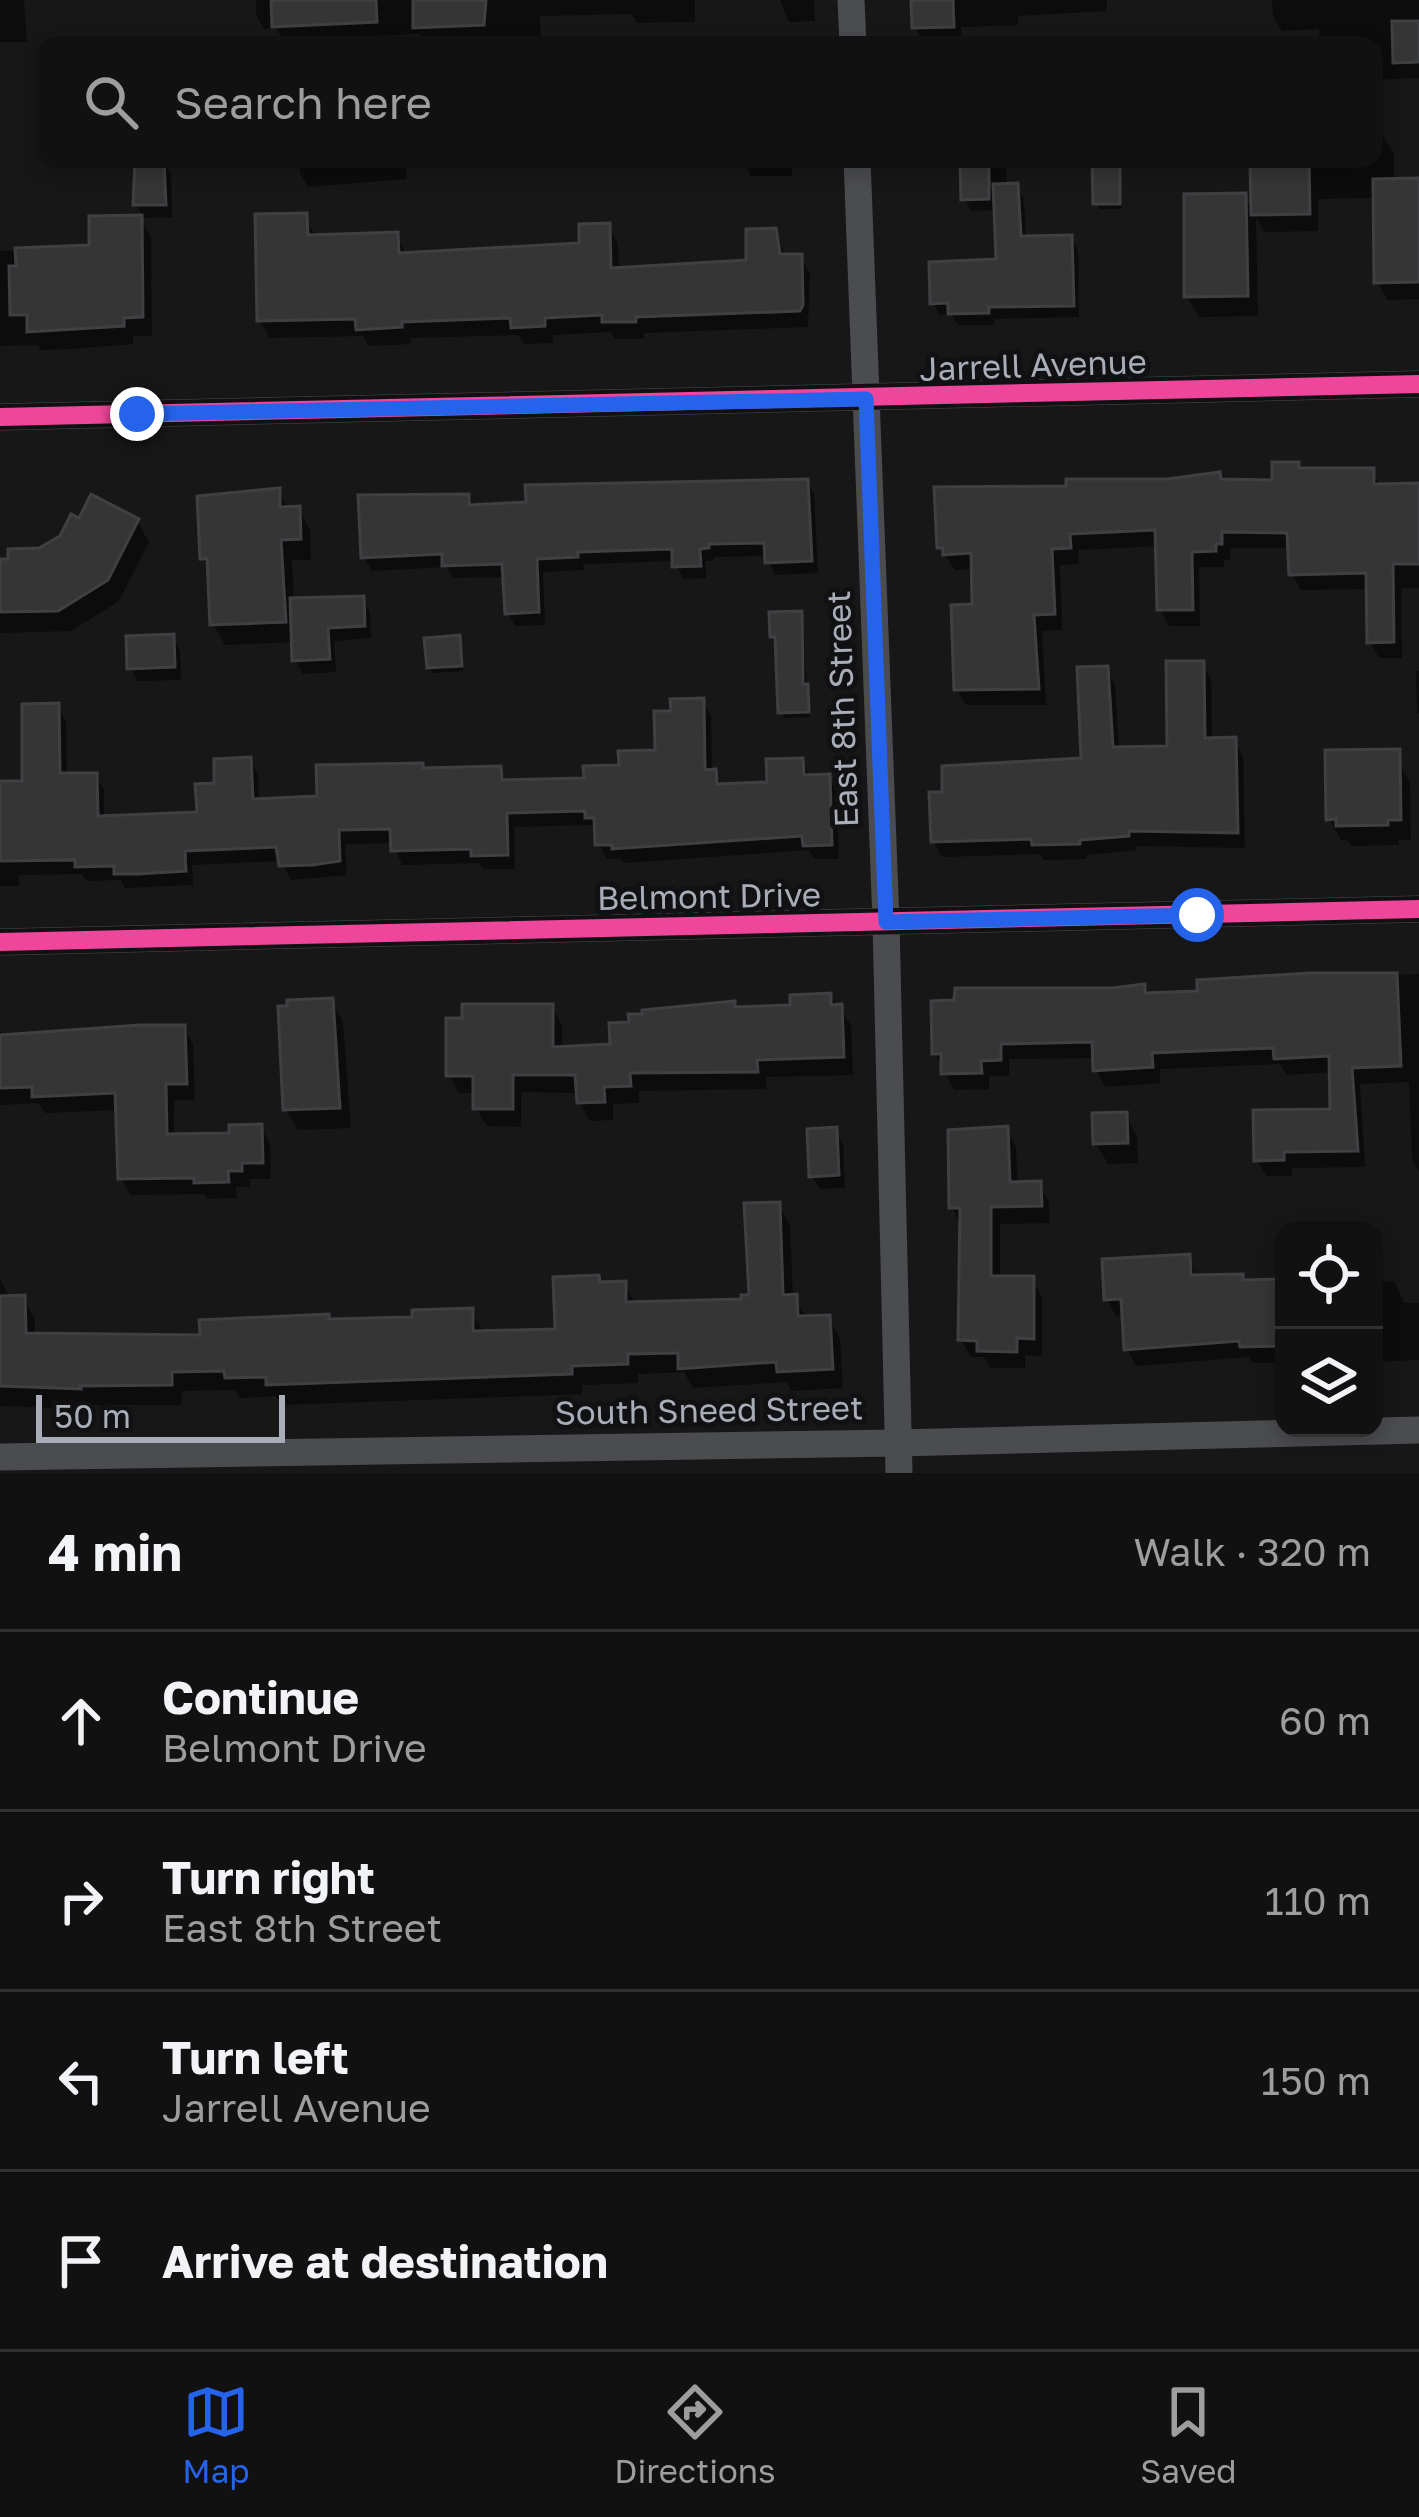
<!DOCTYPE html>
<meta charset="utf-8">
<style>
:root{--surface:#111;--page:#1a1a1a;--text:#f1f3f6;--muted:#9c9d9f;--line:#303131;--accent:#2563eb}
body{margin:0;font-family:"Golos Text",sans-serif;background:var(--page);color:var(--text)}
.controls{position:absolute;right:36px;bottom:36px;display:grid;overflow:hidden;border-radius:24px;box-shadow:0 6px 18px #0003}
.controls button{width:108px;height:108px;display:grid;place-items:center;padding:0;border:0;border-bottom:3px solid var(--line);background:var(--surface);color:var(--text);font:60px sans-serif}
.scale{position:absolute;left:36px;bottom:30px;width:249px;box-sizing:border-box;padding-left:12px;border:6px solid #a8adb8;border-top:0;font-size:33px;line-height:42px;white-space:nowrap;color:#a8adb8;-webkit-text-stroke:9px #111113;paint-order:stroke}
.stop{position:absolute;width:36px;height:36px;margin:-27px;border:9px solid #2563eb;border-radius:50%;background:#fff}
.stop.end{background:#2563eb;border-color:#fff;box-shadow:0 3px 12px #0008}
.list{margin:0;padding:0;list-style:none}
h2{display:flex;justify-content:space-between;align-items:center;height:156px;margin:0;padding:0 48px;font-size:51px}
h2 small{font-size:39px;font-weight:400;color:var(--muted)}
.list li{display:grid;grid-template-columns:78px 1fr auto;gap:36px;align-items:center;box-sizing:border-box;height:180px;padding:0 48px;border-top:3px solid var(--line)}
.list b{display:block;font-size:45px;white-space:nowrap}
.list p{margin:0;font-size:39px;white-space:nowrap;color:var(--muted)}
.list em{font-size:39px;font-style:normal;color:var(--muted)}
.icon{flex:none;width:66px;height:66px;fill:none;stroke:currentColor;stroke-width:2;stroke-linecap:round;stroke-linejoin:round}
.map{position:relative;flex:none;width:1419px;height:1473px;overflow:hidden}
.search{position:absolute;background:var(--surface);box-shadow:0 6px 18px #0003;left:36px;right:36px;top:36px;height:132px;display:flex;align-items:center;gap:30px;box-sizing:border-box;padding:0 42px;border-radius:24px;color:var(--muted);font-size:45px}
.sheet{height:876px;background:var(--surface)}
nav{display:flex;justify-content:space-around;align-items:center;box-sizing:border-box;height:168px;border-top:3px solid var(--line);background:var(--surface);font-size:33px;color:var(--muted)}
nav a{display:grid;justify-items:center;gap:6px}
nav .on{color:var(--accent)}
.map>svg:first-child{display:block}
.shadow{fill:#0007}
.building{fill:#353536;stroke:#3f4043;stroke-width:3}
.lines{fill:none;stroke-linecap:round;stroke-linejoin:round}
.street{stroke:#4b4c50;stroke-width:27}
.cycleway-casing{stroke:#111113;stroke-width:26}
.cycleway{stroke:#ed469a;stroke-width:18}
.route{stroke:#2563eb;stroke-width:15}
.labels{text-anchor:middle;stroke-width:10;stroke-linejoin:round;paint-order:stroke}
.street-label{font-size:33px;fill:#a8adb8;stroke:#111113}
</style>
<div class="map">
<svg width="1419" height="1473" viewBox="0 0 1419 1473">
<rect width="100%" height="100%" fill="#171717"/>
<path class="shadow" d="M 0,0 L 24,0 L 27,42 L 0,42 Z
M 256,0 L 695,0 L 695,22 L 637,23 L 631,14 L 540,16 L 541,45 L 503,45 L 499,38 L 424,41 L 420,34 L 283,40 L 276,28 L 264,29 L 256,15 Z
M 780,0 L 814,0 L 815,21 L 789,22 Z
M 914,0 L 1107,0 L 1107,11 L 1018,16 L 1018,25 L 961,27 L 961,41 L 924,42 L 915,27 Z
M 1272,0 L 1419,0 L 1419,78 L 1374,80 L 1374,45 L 1320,45 L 1319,29 L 1282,31 L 1273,16 Z
M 1374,136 L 1383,136 L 1394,154 L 1394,182 L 1419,181 L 1419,299 L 1388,300 L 1377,282 L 1376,198 L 1318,199 L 1318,231 L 1264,232 L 1256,218 L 1258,316 L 1199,317 L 1187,297 L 1244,196 L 1254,213 L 1253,160 L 1374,159 Z
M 300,159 L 405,159 L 407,179 L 308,187 L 300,173 Z
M 743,159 L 792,159 L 792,176 L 751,176 Z
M 962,159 L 1006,159 L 1007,186 L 1017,186 L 1024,199 L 1026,238 L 1071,238 L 1078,250 L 1079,317 L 994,319 L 994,325 L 958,325 L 952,315 L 940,315 L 933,303 L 999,262 L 997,210 L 971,211 L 964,199 Z
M 163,160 L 171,174 L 172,217 L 143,218 L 136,204 Z
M 1118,165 L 1122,209 L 1099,209 L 1096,203 Z
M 305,216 L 316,238 L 396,235 L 407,256 L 582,246 L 608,226 L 618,243 L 619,271 L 748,263 L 774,231 L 786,257 L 800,257 L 810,274 L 808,327 L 644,333 L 644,339 L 615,339 L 611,332 L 553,335 L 553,343 L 524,344 L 518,335 L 410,338 L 411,344 L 369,346 L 363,336 L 270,338 L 260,321 Z
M 140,218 L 151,237 L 152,336 L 133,336 L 133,344 L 69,349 L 41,350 L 38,345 L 0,346 L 0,251 L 92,248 Z
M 1300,471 L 1372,471 L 1381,487 L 1419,486 L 1419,588 L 1401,588 L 1402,658 L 1379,658 L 1370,642 L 1369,589 L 1301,590 L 1292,574 L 1291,548 L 1230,548 L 1230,560 L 1224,560 L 1224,567 L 1199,567 L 1200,626 L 1169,626 L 1160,609 L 1159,546 L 1078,550 L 1079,564 L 1060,565 L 1062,630 L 1042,631 L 1046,705 L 966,705 L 957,689 L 975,607 L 974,569 L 955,570 L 940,547 L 1223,483 L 1275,483 Z
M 807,482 L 814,495 L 818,573 L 775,575 L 767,556 L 714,557 L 714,561 L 706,561 L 706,578 L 683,579 L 675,561 L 583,564 L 584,570 L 543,572 L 545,625 L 515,626 L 508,613 L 506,577 L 453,578 L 446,567 L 372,571 L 364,557 L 467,497 L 473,508 Z
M 278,492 L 289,509 L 298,509 L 310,530 L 311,560 L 292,560 L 294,601 L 362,599 L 370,612 L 371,638 L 334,641 L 336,672 L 303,674 L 295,660 L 294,642 L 225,645 L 213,624 L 210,571 L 203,558 Z
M 137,521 L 149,542 L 119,601 L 71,631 L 0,633 L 0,562 Z
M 800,614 L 810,717 L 784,718 L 773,636 Z
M 172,637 L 180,651 L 181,680 L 138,681 L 130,668 Z
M 458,638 L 463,671 L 433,673 L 430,668 Z
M 1202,664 L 1211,679 L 1212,741 L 1234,740 L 1243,756 L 1245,848 L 1136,846 L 1136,850 L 1087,855 L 1087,859 L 1044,860 L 1040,854 L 942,857 L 934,842 L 1084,761 L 1106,669 L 1115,684 L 1119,750 L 1170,749 Z
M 1416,671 L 1419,671 L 1419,714 L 1417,710 Z
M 702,701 L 711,716 L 712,772 L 723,787 L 770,785 L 802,761 L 811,778 L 828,777 L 837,792 L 839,859 L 814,859 L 809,850 L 624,863 L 621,859 L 606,859 L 592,825 L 514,827 L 515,869 L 483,869 L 479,863 L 402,865 L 393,843 L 345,844 L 347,875 L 291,880 L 281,861 L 192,865 L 193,885 L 125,888 L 121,880 L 86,881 L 82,874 L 18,875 L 19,886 L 0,886 L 0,784 L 25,784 L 57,706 L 66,721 L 67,776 L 95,776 L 104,790 L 104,818 L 200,815 L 217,786 L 250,760 L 258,775 L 259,802 L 320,799 L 424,771 L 499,769 L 508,783 L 587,781 L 658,753 L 674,714 Z
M 1398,761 L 1410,782 L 1411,840 L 1398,840 L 1399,845 L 1351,846 L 1347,840 L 1341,840 L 1329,819 Z
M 1419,974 L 1419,1172 L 1412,1160 L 1409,1082 L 1360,1084 L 1365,1167 L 1292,1168 L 1292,1176 L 1266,1176 L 1257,1160 L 1333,1112 L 1333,1072 L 1287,1075 L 1280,1064 L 1160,1069 L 1160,1083 L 1105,1087 L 1096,1070 L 1095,1058 L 1009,1059 L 1009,1076 L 989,1076 L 989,1089 L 954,1090 L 935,1053 L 1143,988 L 1148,996 L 1200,994 L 1200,982 Z
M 830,996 L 851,1025 L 853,1075 L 766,1077 L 766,1089 L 639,1091 L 639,1103 L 613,1104 L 613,1120 L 590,1121 L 580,1103 L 579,1093 L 521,1092 L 521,1127 L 487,1126 L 476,1108 L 476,1093 L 459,1093 L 449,1075 L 552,1007 L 562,1025 L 562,1050 L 613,1047 L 734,1004 L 737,1010 L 793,1007 Z
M 331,1001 L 343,1022 L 351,1128 L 298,1130 L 286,1109 Z
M 183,1028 L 193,1044 L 195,1100 L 174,1100 L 174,1137 L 232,1136 L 261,1127 L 270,1144 L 271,1179 L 250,1179 L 250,1187 L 236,1187 L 237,1198 L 207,1199 L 204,1194 L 130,1195 L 121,1178 L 119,1110 L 45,1113 L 39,1103 L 0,1105 L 0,1031 L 5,1038 Z
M 1125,1115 L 1137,1136 L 1138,1163 L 1108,1164 L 1096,1143 Z
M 1006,1129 L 1016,1147 L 1018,1185 L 1039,1184 L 1049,1202 L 1050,1223 L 1000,1224 L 1000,1279 L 1032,1279 L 1042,1297 L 1042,1356 L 1025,1355 L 1025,1368 L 990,1368 L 984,1357 L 971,1357 L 961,1340 L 962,1226 L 952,1208 Z
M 835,1130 L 843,1144 L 845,1188 L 820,1189 L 812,1176 Z
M 778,1205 L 790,1225 L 793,1297 L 808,1319 L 828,1318 L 840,1338 L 843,1388 L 791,1391 L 786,1382 L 693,1388 L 684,1372 L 638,1374 L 638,1383 L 582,1385 L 582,1394 L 281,1405 L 276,1396 L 240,1398 L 235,1390 L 182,1391 L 181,1405 L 90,1405 L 90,1409 L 0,1406 L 0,1279 L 11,1299 L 23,1298 L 35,1319 L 35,1336 L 203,1338 L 330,1322 L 415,1320 L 471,1311 L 483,1331 L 558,1332 L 601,1285 L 624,1284 L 636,1305 L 744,1302 L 752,1298 Z
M 1188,1257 L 1198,1278 L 1284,1283 L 1284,1363 L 1252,1363 L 1249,1357 L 1136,1366 L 1127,1349 L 1125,1315 L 1116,1316 L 1107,1299 Z
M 1394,1281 L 1404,1303 L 1419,1303 L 1419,1360 L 1374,1362 L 1374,1282 Z"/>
<path class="building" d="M 271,0 L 376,0 L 377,22 L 272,27 Z
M 413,0 L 486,0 L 484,25 L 413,28 Z
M 911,0 L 953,0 L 954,27 L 912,28 Z
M 1392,21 L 1419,21 L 1419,62 L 1393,63 Z
M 135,159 L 164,159 L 166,205 L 133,205 Z
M 960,159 L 989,159 L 989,199 L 961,200 Z
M 1250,159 L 1309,159 L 1310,214 L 1251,215 Z
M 1120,162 L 1120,204 L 1093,204 L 1092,163 Z
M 1419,178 L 1419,282 L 1374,283 L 1373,179 Z
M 1018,183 L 1021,236 L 1072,235 L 1074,306 L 989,307 L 989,313 L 948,314 L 948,303 L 930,304 L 929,262 L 996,259 L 993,184 Z
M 1246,193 L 1248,296 L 1184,297 L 1184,194 Z
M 307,213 L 308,235 L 398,232 L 399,253 L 579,243 L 579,224 L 610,223 L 611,268 L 746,260 L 746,229 L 776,228 L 780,254 L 802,254 L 803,305 L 800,311 L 636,317 L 636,322 L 602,322 L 602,315 L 545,318 L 545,326 L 511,328 L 510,318 L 402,322 L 402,327 L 356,330 L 355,319 L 257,321 L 255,214 Z
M 142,215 L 143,317 L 124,318 L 124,326 L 27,332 L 27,315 L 10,315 L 9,266 L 16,266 L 15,248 L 89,245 L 89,216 Z
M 1272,462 L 1299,462 L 1299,468 L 1374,468 L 1374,484 L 1419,483 L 1419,564 L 1393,564 L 1394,642 L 1367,643 L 1366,573 L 1289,575 L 1287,533 L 1222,532 L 1222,544 L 1216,544 L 1216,551 L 1192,552 L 1193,610 L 1157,610 L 1155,530 L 1070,534 L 1071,548 L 1052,549 L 1055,614 L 1034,615 L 1039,689 L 954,690 L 951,605 L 972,604 L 971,553 L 943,555 L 943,548 L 937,548 L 934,487 L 1066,486 L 1066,479 L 1167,479 L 1220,472 L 1221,479 L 1272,480 Z
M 808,479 L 812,561 L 765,563 L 764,543 L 709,544 L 709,548 L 700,549 L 701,566 L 672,567 L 672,549 L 578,552 L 578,557 L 537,559 L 539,612 L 505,614 L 502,564 L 442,566 L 442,554 L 361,558 L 358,495 L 469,494 L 469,505 L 526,502 L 525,485 Z
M 280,488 L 280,507 L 300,506 L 301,539 L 281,540 L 286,622 L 210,625 L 207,559 L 200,559 L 197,496 Z
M 91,494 L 139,519 L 108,580 L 58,611 L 0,612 L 0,559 L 8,559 L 8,549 L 39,548 L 60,536 L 71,514 L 79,518 Z
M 364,596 L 365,626 L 328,628 L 330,659 L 292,661 L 290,598 Z
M 802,611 L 803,684 L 808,684 L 809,712 L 778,713 L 775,637 L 770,637 L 769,612 Z
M 174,634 L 175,667 L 127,669 L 126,636 Z
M 460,635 L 462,666 L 427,668 L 424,638 Z
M 1166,661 L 1204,661 L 1205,738 L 1236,737 L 1238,833 L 1129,831 L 1129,836 L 1080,840 L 1080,844 L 1032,845 L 1031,839 L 931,842 L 929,792 L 942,792 L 942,766 L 1081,758 L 1077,667 L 1108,666 L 1113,747 L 1167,746 Z
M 704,698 L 705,770 L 716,769 L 717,784 L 767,782 L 766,759 L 803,758 L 804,775 L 830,774 L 832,845 L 803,846 L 802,836 L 612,849 L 612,845 L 595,845 L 594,818 L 585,818 L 585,811 L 507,813 L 508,855 L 471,856 L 471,849 L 391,851 L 390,829 L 339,830 L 340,861 L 312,865 L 279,866 L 276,847 L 185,851 L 186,871 L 137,874 L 114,874 L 114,866 L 75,867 L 75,860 L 0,861 L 0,781 L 22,781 L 22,704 L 59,703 L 60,773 L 97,773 L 98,816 L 197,812 L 195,784 L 214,783 L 214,759 L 251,757 L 253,799 L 317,796 L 316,765 L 423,763 L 423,768 L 501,766 L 502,780 L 584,778 L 583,766 L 619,765 L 618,751 L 655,750 L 654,711 L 671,711 L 670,699 Z
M 1400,749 L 1401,820 L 1388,820 L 1388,825 L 1336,826 L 1336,819 L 1326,820 L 1325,750 Z
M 1310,973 L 1397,973 L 1401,1066 L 1352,1068 L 1358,1151 L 1284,1152 L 1284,1160 L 1254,1161 L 1253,1110 L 1330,1109 L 1329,1056 L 1274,1059 L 1273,1048 L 1152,1053 L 1153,1067 L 1093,1071 L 1092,1042 L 1001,1044 L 1001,1060 L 981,1061 L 982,1073 L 941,1074 L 941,1054 L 932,1054 L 931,1001 L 954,1000 L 955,988 L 1112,988 L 1145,984 L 1145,993 L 1197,991 L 1197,980 Z
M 831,993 L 831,1005 L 842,1004 L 844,1057 L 757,1060 L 758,1072 L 630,1073 L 631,1086 L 604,1087 L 605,1102 L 577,1103 L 575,1075 L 513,1075 L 513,1109 L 473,1109 L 473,1076 L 446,1076 L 446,1018 L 462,1018 L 462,1004 L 553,1004 L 553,1047 L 610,1044 L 609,1023 L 629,1022 L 628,1014 L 642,1014 L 642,1010 L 735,1001 L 735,1007 L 790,1005 L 790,995 Z
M 333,998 L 340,1108 L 283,1110 L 278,1006 L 287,1006 L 287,1000 Z
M 140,1025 L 185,1025 L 187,1084 L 166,1084 L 167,1134 L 229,1133 L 229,1125 L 262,1124 L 263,1163 L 242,1163 L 242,1171 L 228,1171 L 229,1182 L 194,1183 L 194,1178 L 118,1179 L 115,1093 L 32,1097 L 32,1087 L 0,1088 L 0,1035 Z
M 1127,1112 L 1128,1143 L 1093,1144 L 1092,1113 Z
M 1008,1126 L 1010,1182 L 1041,1181 L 1042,1206 L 991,1207 L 991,1276 L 1034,1276 L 1034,1339 L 1017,1338 L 1017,1352 L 977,1351 L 977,1341 L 958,1340 L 960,1208 L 949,1208 L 948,1130 Z
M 837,1127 L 839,1175 L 809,1177 L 807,1129 Z
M 780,1202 L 783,1295 L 797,1294 L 798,1316 L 830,1315 L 833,1369 L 777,1372 L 776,1362 L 678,1369 L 678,1353 L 628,1354 L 628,1364 L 572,1366 L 572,1374 L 266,1385 L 266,1377 L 225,1378 L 224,1371 L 172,1372 L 172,1385 L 80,1386 L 81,1389 L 0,1386 L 0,1296 L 25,1295 L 26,1333 L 200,1335 L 199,1320 L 329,1314 L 329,1319 L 412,1317 L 412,1310 L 473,1308 L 473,1331 L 555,1329 L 553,1277 L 599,1275 L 600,1282 L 626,1281 L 626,1302 L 741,1299 L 741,1295 L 749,1295 L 744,1203 Z
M 1190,1254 L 1191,1275 L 1243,1274 L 1243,1280 L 1280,1279 L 1282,1346 L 1240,1347 L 1239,1341 L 1124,1350 L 1121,1299 L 1104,1300 L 1102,1259 Z"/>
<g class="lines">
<path class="street" d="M 851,0 L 853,45
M 857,159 L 886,922 L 899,1473
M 0,417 L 1419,384
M 0,942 L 1419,909
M 0,1457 L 898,1443 L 1419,1430"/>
<g class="cycleway-casing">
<path id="cycleway" d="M 0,417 L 1419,384
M 0,942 L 1419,909"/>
</g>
<use href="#cycleway" class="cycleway"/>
</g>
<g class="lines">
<path class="route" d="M 137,414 L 866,399 L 886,922 L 1197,915"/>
</g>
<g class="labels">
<g class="street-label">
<text transform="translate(1033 365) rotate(-2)" y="12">Jarrell Avenue</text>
<text transform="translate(842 709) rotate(-92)" y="12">East 8th Street</text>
<text transform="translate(709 896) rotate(-1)" y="12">Belmont Drive</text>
<text transform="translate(709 1410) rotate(-1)" y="12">South Sneed Street</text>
</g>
</g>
</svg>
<div class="controls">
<button><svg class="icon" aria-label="locate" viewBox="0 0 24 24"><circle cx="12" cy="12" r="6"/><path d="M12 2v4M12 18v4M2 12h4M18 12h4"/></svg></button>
<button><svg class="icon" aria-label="layers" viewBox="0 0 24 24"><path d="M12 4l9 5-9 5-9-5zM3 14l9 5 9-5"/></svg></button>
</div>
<div class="scale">50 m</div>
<div class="stop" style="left:1197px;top:915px"></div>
<div class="stop end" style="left:137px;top:414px"></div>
<div class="search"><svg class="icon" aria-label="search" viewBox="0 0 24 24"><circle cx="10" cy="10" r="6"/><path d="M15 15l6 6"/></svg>Search here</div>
</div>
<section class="sheet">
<h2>4 min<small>Walk · 320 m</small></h2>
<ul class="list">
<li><svg class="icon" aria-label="ahead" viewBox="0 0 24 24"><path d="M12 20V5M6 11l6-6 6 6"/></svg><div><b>Continue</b><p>Belmont Drive</p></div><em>60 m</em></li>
<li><svg class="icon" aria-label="right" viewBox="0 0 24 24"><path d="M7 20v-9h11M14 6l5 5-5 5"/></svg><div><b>Turn right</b><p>East 8th Street</p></div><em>110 m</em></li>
<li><svg class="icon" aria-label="left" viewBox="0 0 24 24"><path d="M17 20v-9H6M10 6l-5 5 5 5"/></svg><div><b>Turn left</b><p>Jarrell Avenue</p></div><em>150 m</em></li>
<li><svg class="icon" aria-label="arrive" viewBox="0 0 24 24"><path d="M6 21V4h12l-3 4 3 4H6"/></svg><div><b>Arrive at destination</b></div></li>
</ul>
</section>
<nav>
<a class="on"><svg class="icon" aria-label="map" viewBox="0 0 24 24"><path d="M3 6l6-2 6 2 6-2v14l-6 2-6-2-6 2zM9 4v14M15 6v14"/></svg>Map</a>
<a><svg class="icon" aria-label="directions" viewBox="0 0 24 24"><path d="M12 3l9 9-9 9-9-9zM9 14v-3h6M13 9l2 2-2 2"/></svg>Directions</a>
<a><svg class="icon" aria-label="saved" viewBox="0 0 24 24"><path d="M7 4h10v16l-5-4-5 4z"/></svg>Saved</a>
</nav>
